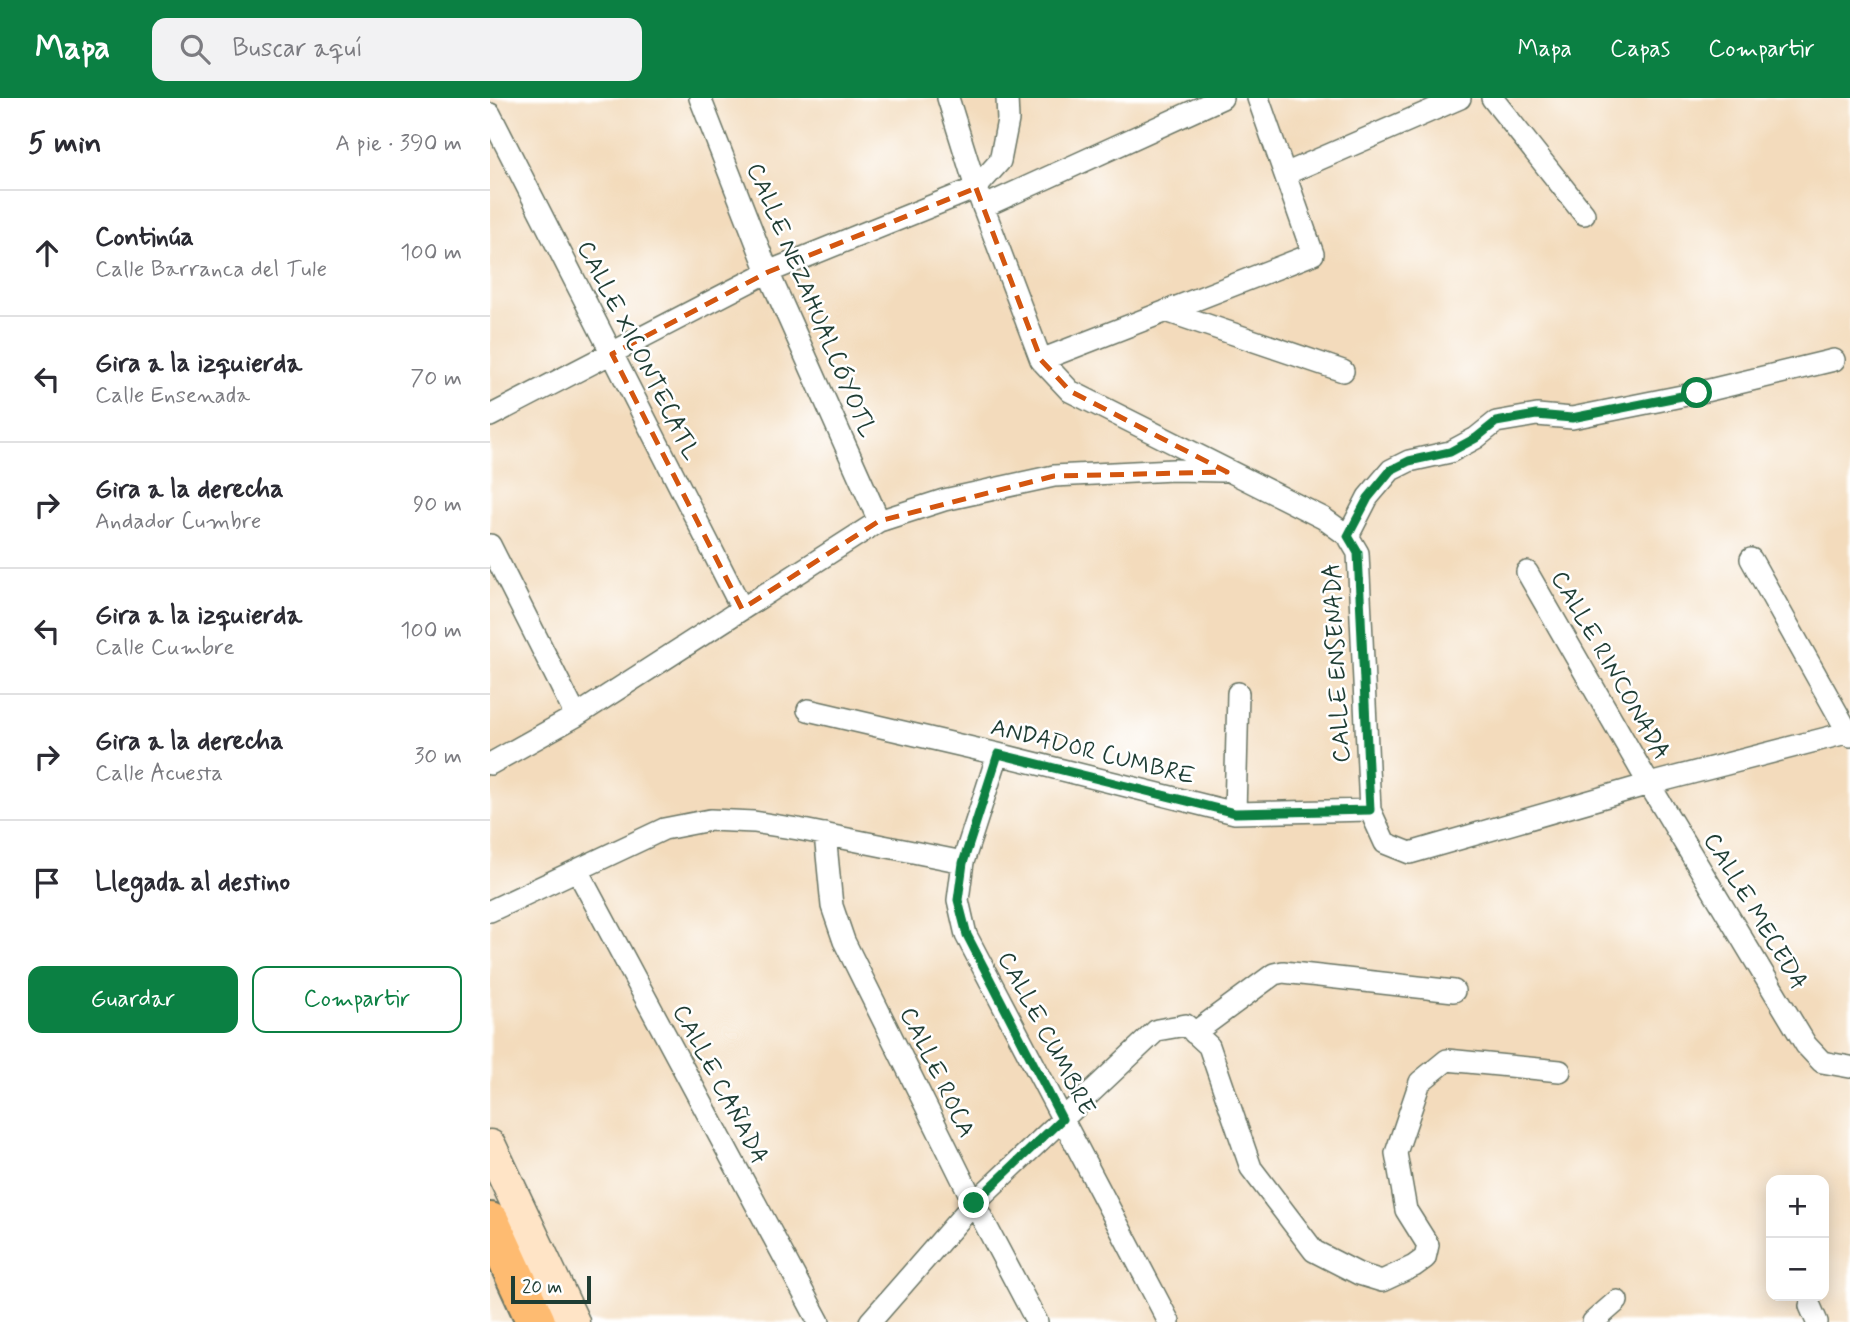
<!DOCTYPE html>
<html lang="es">
<meta charset="utf-8">
<style>
:root{--surface:#fff;--page:#f2f2f3;--text:#2b2b33;--muted:#7c7c81;--line:#e1e1e2;--accent:#0b8043}
body{margin:0;font-family:Mynerve,sans-serif;background:var(--page);color:var(--text)}
.controls{position:absolute;right:21px;bottom:21px;display:grid;overflow:hidden;border-radius:14px;box-shadow:0 4px 18px #0003}
.controls button{width:63px;height:63px;display:grid;place-items:center;padding:0;border:0;border-bottom:2px solid var(--line);background:var(--surface);color:var(--text);font:35px sans-serif}
.scale{position:absolute;left:21px;bottom:18px;width:80px;box-sizing:border-box;padding-left:7px;border:4px solid #1f3d34;border-top:0;font-size:19px;line-height:24px;white-space:nowrap;color:#1f3d34;-webkit-text-stroke:5px #fff;paint-order:stroke}
.stop{position:absolute;width:21px;height:21px;margin:-16px;border:5px solid #0b8043;border-radius:50%;background:#fff}
.stop.end{background:#0b8043;border-color:#fff;box-shadow:0 2px 7px #0008}
.list{margin:0;padding:0;list-style:none}
h2{display:flex;justify-content:space-between;align-items:center;height:91px;margin:0;padding:0 28px;font-size:30px}
h2 small{font-size:23px;font-weight:400;color:var(--muted)}
.list li{display:grid;grid-template-columns:46px 1fr auto;gap:21px;align-items:center;box-sizing:border-box;height:126px;padding:0 28px;border-top:2px solid var(--line)}
.list b{display:block;font-size:26px;white-space:nowrap}
.list p{margin:0;font-size:23px;white-space:nowrap;color:var(--muted)}
.list em{font-size:23px;font-style:normal;color:var(--muted)}
.actions{display:flex;gap:14px;padding:21px 28px}
.actions a{flex:1;padding:16px 0;border:2px solid var(--accent);border-radius:14px;text-align:center;font-size:24px;color:var(--accent)}
.actions .main{background:var(--accent);color:#fff}
.icon{flex:none;width:38px;height:38px;fill:none;stroke:currentColor;stroke-width:2;stroke-linecap:round;stroke-linejoin:round}
.map{position:relative;flex:none;width:1360px;height:1224px;overflow:hidden}
header{display:flex;align-items:center;gap:42px;box-sizing:border-box;height:98px;padding:0 35px;background:var(--accent);color:#fff}
header strong{font-size:33px}
nav{display:flex;gap:38px;margin-inline-start:auto;font-size:24px}
.search{width:490px;height:63px;background:var(--page);display:flex;align-items:center;gap:18px;box-sizing:border-box;padding:0 24px;border-radius:14px;color:var(--muted);font-size:26px}
main{display:flex}
aside{flex:1;background:var(--surface)}
.map>svg:first-child{display:block}
.lines{fill:none;stroke-linecap:round;stroke-linejoin:round}
.street-casing{stroke:#697464;stroke-width:24}
.secondary-casing{stroke:#697464;stroke-width:35}
.highway-casing{stroke:#697464;stroke-width:42}
.street{stroke:#fff;stroke-width:21}
.secondary{stroke:#ffe4c6;stroke-width:32}
.highway{stroke:#febb71;stroke-width:38}
.route{stroke:#0b8043;stroke-width:9}
.marked{fill:none;stroke:#d45610;stroke-width:5;stroke-dasharray:14 9;stroke-linejoin:round}
.labels{text-anchor:middle;stroke-width:5;stroke-linejoin:round;paint-order:stroke}
.street-label{font-size:24px;fill:#1f3d34;stroke:#fff}
</style>
<header>
<strong>Mapa</strong>
<div class="search"><svg class="icon" aria-label="search" viewBox="0 0 24 24"><circle cx="10" cy="10" r="6"/><path d="M15 15l6 6"/></svg>Buscar aquí</div>
<nav><a>Mapa</a><a>Capas</a><a>Compartir</a></nav>
</header>
<main>
<aside>
<h2>5 min<small>A pie · 390 m</small></h2>
<ul class="list">
<li><svg class="icon" aria-label="ahead" viewBox="0 0 24 24"><path d="M12 20V5M6 11l6-6 6 6"/></svg><div><b>Continúa</b><p>Calle Barranca del Tule</p></div><em>100 m</em></li>
<li><svg class="icon" aria-label="left" viewBox="0 0 24 24"><path d="M17 20v-9H6M10 6l-5 5 5 5"/></svg><div><b>Gira a la izquierda</b><p>Calle Ensenada</p></div><em>70 m</em></li>
<li><svg class="icon" aria-label="right" viewBox="0 0 24 24"><path d="M7 20v-9h11M14 6l5 5-5 5"/></svg><div><b>Gira a la derecha</b><p>Andador Cumbre</p></div><em>90 m</em></li>
<li><svg class="icon" aria-label="left" viewBox="0 0 24 24"><path d="M17 20v-9H6M10 6l-5 5 5 5"/></svg><div><b>Gira a la izquierda</b><p>Calle Cumbre</p></div><em>100 m</em></li>
<li><svg class="icon" aria-label="right" viewBox="0 0 24 24"><path d="M7 20v-9h11M14 6l5 5-5 5"/></svg><div><b>Gira a la derecha</b><p>Calle Acuesta</p></div><em>30 m</em></li>
<li><svg class="icon" aria-label="arrive" viewBox="0 0 24 24"><path d="M6 21V4h12l-3 4 3 4H6"/></svg><div><b>Llegada al destino</b></div></li>
</ul>
<div class="actions"><a class="main">Guardar</a><a>Compartir</a></div>
</aside>
<div class="map">
<svg width="1360" height="1224" viewBox="0 0 1360 1224">
<rect width="100%" height="100%" fill="#fff"/>
<filter id="ink" filterUnits="userSpaceOnUse"><feTurbulence type="fractalNoise" baseFrequency=".0143" numOctaves="2"/><feDisplacementMap in="SourceGraphic" scale="14" xChannelSelector="R" yChannelSelector="G"/><feConvolveMatrix kernelMatrix="1 2 1 2 8 2 1 2 1" color-interpolation-filters="sRGB"/></filter>
<filter id="wash" filterUnits="userSpaceOnUse"><feTurbulence type="fractalNoise" baseFrequency=".00686" numOctaves="4" result="noise"/><feDisplacementMap in="SourceGraphic" scale="28" xChannelSelector="R" yChannelSelector="G"/><feGaussianBlur stdDeviation="1.57" result="paint"/><feColorMatrix in="noise" values="0 0 0 0 0 0 0 0 0 0 0 0 0 0 0 0 0 1.4 0 .05"/><feComposite in="paint" operator="in"/></filter>
<g filter="url(#wash)">
<rect width="100%" height="100%" fill="#f3dbbc"/>
</g>
<g filter="url(#ink)">
<g class="lines">
<g class="street-casing">
<path id="street" d="M 210,0 L 278,174 L 389,423
M 458,0 L 486,90 L 551,262 L 580,293 L 833,420 L 858,438 L 868,455 L 880,712 L 895,745 L 920,755 L 1159,686 L 1360,634
M 1002,0 L 1094,116
M 0,16 L 252,511
M 795,76 L 970,0
M 493,109 L 732,0
M 676,213 L 853,273
M 551,262 L 823,156 L 768,0
M 0,318 L 278,174 L 486,90 L 510,63 L 518,22 L 517,0
M 858,438 L 878,399 L 901,372 L 919,363 L 960,354 L 986,340 L 1006,324 L 1047,317 L 1082,320 L 1207,295 L 1344,262
M 0,447 L 86,618
M 1261,461 L 1360,638
M 1037,474 L 1159,686 L 1316,947 L 1332,964 L 1360,969
M 318,612 L 508,656 L 745,715 L 880,712
M 508,656 L 473,764 L 468,802 L 476,837 L 679,1224
M 0,666 L 86,618 L 389,423 L 454,402 L 564,378 L 683,372 L 732,373
M 745,715 L 748,595
M 335,736 L 342,808 L 354,843 L 484,1105 L 547,1224
M 87,772 L 329,1224
M 0,813 L 174,731 L 220,722 L 264,724 L 308,731 L 473,764
M 704,935 L 784,876 L 793,874 L 964,893
M 1320,1208 L 1327,1224
M 380,1224 L 484,1105 L 667,932 L 696,927 L 719,948 L 761,1070 L 824,1153 L 869,1176 L 892,1183 L 924,1168 L 935,1160 L 938,1147 L 916,1112 L 906,1055 L 930,984 L 957,962 L 1070,973
M 1103,1224 L 1127,1203"/>
</g>
<g class="secondary-casing">
<path id="secondary" d="M 0,1048 L 83,1224"/>
</g>
<g class="highway-casing">
<path id="highway" d="M 0,1124 L 46,1224"/>
</g>
<use href="#street" class="street"/>
<use href="#secondary" class="secondary"/>
<use href="#highway" class="highway"/>
</g>
</g>
<g class="lines" filter="url(#ink)">
<path class="route" d="M 484,1105 L 572,1021 L 477,837 L 468,802 L 473,765 L 508,656 L 745,715 L 880,712 L 868,455 L 858,438 L 878,400 L 901,372 L 919,363 L 960,354 L 986,340 L 1006,324 L 1046,317 L 1082,320 L 1207,295"/>
</g>
<path class="marked" d="M 486,90 L 551,262 L 580,293 L 737,374 L 564,378 L 389,423 L 252,511 L 122,256 L 278,174 Z"/>
<g class="labels">
<g class="street-label">
<text transform="translate(322 202) rotate(67)" y="8">CALLE NEZAHUALCÓYOTL</text>
<text transform="translate(149 252) rotate(63)" y="8">CALLE XICONTECATL</text>
<text transform="translate(846 565) rotate(-93)" y="8">CALLE ENSENADA</text>
<text transform="translate(1121 567) rotate(60)" y="8">CALLE RINCONADA</text>
<text transform="translate(603 653) rotate(14)" y="8">ANDADOR CUMBRE</text>
<text transform="translate(1266 813) rotate(59)" y="8">CALLE MECEDA</text>
<text transform="translate(557 935) rotate(62)" y="8">CALLE CUMBRE</text>
<text transform="translate(448 974) rotate(64)" y="8">CALLE ROCA</text>
<text transform="translate(231 986) rotate(62)" y="8">CALLE CAÑADA</text>
</g>
</g>
</svg>
<div class="controls">
<button>+</button>
<button>−</button>
</div>
<div class="scale">20 m</div>
<div class="stop" style="left:1207px;top:295px"></div>
<div class="stop end" style="left:484px;top:1105px"></div>
</div>
</main>
